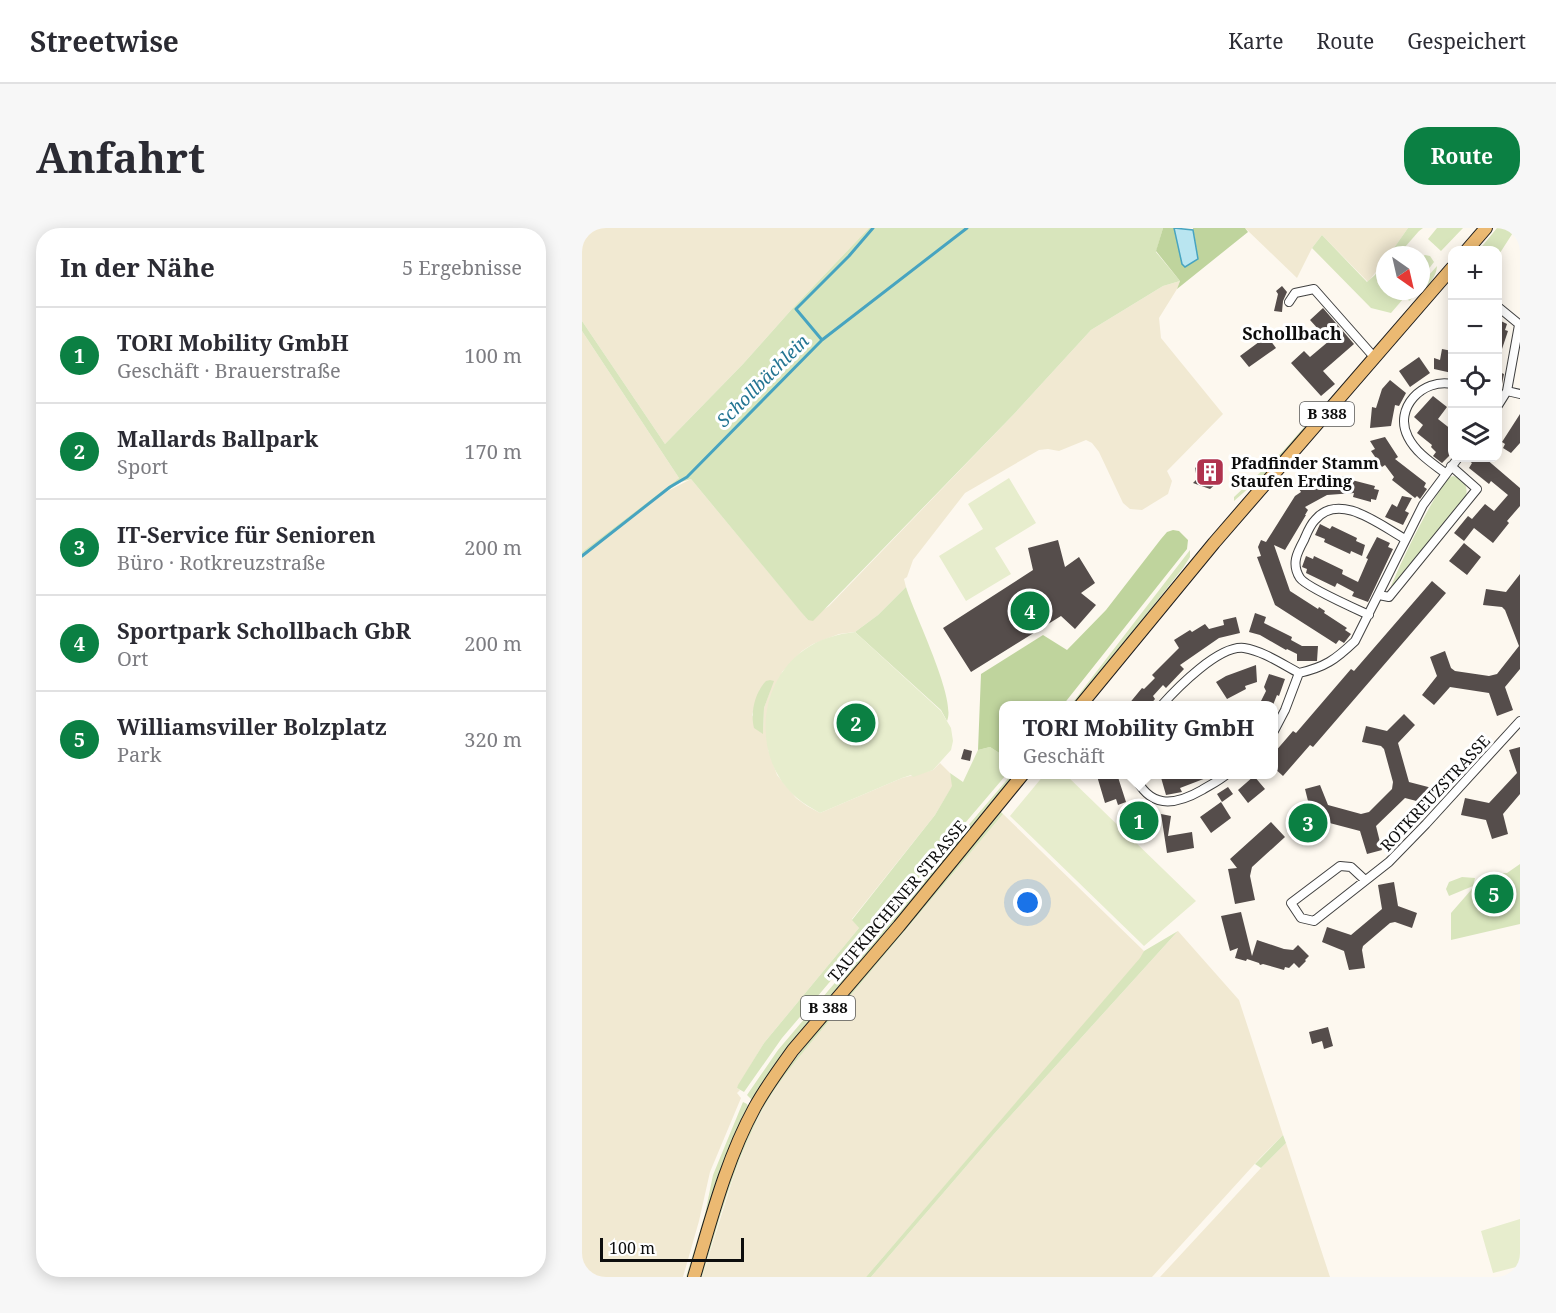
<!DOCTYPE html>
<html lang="de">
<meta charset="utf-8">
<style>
:root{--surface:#fff;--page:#f7f7f7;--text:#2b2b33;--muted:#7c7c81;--line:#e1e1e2;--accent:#0b8043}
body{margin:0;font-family:"Noto Serif",serif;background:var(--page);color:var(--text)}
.controls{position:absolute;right:18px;top:18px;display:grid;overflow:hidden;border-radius:12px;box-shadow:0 3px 15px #0003}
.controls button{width:54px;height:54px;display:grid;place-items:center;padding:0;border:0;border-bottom:2px solid var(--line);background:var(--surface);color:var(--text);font:30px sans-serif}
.compass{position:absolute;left:794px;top:18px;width:54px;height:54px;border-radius:50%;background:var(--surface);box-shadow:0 3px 15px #0003;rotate:146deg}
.scale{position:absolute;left:18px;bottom:15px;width:144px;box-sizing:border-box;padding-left:6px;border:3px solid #0d0d0d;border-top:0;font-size:16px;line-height:21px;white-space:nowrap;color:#0d0d0d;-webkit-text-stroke:4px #fff;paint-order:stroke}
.you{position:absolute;left:446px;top:675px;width:21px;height:21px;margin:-15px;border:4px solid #fff;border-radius:50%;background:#1a73e8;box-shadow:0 0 0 9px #1a73e833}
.badge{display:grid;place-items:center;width:39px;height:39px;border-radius:50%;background:var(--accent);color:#fff;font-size:20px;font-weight:700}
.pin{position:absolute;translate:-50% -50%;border:3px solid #fff;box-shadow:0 2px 6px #0006}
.popup{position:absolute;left:417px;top:473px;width:279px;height:78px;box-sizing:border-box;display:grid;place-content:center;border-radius:12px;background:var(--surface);filter:drop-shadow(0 2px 4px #0005);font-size:20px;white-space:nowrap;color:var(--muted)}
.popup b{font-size:22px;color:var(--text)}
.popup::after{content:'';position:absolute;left:50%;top:100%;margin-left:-12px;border:12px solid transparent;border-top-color:var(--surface)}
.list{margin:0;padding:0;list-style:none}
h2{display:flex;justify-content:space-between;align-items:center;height:78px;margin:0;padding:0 24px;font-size:26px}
h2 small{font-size:20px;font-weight:400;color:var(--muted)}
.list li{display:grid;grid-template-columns:39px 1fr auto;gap:18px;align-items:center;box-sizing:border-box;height:96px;padding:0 24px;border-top:2px solid var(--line)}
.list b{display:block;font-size:22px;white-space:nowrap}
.list p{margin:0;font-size:20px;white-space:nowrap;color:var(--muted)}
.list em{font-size:20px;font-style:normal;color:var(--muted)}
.icon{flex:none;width:33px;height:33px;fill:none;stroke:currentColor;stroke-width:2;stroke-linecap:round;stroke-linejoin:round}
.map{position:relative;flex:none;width:938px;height:1049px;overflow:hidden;border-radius:24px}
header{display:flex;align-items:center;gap:36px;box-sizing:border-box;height:84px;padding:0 30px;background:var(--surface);border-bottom:2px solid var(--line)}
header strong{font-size:28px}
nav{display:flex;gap:33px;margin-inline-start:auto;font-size:21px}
.intro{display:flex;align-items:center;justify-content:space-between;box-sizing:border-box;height:144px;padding:0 36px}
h1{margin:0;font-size:42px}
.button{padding:15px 27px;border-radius:24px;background:var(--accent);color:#fff;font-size:21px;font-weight:700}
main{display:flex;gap:36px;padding:0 36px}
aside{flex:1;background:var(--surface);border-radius:24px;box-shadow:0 3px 15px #0003}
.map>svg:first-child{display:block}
.farmland{fill:#f1e9d2;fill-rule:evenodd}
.green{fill:#d8e5bc}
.forest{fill:#bfd49d}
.pitch{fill:#e7edcd}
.water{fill:#b9e5f0;stroke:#47a4c0;stroke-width:1.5}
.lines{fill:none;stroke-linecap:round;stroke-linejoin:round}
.stream{stroke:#47a4c0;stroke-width:3}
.building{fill:#554d4b}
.street-casing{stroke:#404040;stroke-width:10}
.primary-casing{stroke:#1e1e1e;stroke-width:14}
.street{stroke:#fff;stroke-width:8}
.primary{stroke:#ebb972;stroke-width:12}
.labels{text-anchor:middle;stroke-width:6;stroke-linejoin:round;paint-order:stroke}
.shield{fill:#fff;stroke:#565656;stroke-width:1.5}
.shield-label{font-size:15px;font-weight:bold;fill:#0d0d0d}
.poi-label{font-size:16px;font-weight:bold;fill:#0d0d0d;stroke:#fff;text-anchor:start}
.street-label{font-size:16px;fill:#0d0d0d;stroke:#fff}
.neighbourhood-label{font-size:18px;font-weight:bold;fill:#0d0d0d;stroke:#fff}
.water-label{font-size:18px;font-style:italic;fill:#237593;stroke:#fff}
</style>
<header>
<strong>Streetwise</strong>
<nav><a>Karte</a><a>Route</a><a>Gespeichert</a></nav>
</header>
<div class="intro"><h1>Anfahrt</h1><a class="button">Route</a></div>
<main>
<aside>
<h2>In der Nähe<small>5 Ergebnisse</small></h2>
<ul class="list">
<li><span class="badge">1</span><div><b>TORI Mobility GmbH</b><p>Geschäft · Brauerstraße</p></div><em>100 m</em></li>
<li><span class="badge">2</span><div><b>Mallards Ballpark</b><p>Sport</p></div><em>170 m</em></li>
<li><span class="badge">3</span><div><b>IT-Service für Senioren</b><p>Büro · Rotkreuzstraße</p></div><em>200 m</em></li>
<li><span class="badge">4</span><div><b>Sportpark Schollbach GbR</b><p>Ort</p></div><em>200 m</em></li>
<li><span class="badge">5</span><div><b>Williamsviller Bolzplatz</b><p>Park</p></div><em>320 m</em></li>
</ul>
</aside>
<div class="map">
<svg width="938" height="1049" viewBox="0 0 938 1049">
<rect width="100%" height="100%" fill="#fdf8ef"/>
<path class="farmland" d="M 0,0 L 287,0 L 210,81 L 161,136 L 83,216 L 0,93 Z
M 663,0 L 826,0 L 807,27 L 803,27 L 803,32 L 786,54 L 740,7 L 730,20 L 715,50 Z
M 598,53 L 595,61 L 577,90 L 579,110 L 641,186 L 585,243 L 590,253 L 586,266 L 560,282 L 548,281 L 541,275 L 517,224 L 510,215 L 504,212 L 477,223 L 466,221 L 457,222 L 383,265 L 331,332 L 325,349 L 322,351 L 324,359 L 296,387 L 273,404 L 257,406 L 231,416 L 220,423 L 200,444 L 186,521 L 195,547 L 214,570 L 225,578 L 238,585 L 320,550 L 351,542 L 358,535 L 368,545 L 371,557 L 353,587 L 270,691 L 277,700 L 182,815 L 155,860 L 158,862 L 155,865 L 159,870 L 128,944 L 117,993 L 101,1049 L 0,1049 L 0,330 L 82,265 L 109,251 L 226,392 L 247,378 L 432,186 L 509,102 L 581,58 ZM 178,461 L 188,463 L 182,480 L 181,505 L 170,487 Z
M 0,103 L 97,250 L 0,324 Z
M 421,586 L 562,723 L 559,730 L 284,1049 L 120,1049 L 152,947 L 167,908 L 185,873 L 205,843 L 227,817 Z
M 596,703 L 657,772 L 701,907 L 679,929 L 570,1049 L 289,1049 L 412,906 Z
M 704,915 L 748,1049 L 578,1049 L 679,940 Z"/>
<path class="green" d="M 287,0 L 581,0 L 574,24 L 598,53 L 581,58 L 509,102 L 432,186 L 231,393 L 226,392 L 219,384 L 109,251 L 99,254 L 82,265 L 0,330 L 0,324 L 97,250 L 0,103 L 0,93 L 83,216 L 161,136 L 210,81 Z
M 826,0 L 841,0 L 837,3 L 816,27 L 807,27 Z
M 855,0 L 881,0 L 859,23 L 846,11 Z
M 915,0 L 934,0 L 916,28 L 915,22 L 897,22 Z
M 740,7 L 785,54 L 793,47 L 803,32 L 803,42 L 795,54 L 803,63 L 828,63 L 809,85 L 789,80 L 730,20 Z
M 843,27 L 848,28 L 852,34 L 839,51 L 839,29 Z
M 855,38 C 854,54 838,64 827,73 L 826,71 L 833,63 L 839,63 L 839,56 Z
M 730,190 L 733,191 L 695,235 L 652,273 L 652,269 L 701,223 Z
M 871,248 C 883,251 886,258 884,269 L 812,357 L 809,358 C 825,321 842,287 863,253 L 866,250 Z
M 608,322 L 608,329 L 601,340 L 493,477 L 488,478 Z
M 324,359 C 332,386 375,471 365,493 L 359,482 L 273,404 L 296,387 Z
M 188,452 L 192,453 L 182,480 L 181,506 L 172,500 C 168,485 173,464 184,453 Z
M 408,519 L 422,528 L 422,546 L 424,547 L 200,810 L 162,864 L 155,860 L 156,857 L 182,815 L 277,700 L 270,692 L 353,587 L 370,558 L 368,545 L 381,554 L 396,522 Z
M 429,547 L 435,547 L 216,809 L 170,872 L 165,867 L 196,822 Z
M 418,583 L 421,586 L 227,817 C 207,841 188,865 175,892 C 150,942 136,996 120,1049 L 118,1049 L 144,963 L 162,914 L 192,858 L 224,817 Z
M 938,636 L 938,696 L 869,712 L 869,685 L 903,646 L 925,645 Z
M 880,649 L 893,650 L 891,658 L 867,668 L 864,661 L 867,654 Z
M 596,703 L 412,906 L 289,1049 L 284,1049 L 558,730 L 562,723 Z
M 161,874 L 165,876 L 167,880 L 143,929 L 106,1049 L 104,1049 L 123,986 L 131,947 Z
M 701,907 L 704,915 L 679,940 L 673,936 Z"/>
<path class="forest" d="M 581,0 L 592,0 L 600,35 L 616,31 L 611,0 L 663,0 L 666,4 L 595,61 L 598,53 L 574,23 Z
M 591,302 L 597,303 L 606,312 L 605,321 L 481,477 L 422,478 L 422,528 L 408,519 L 396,522 L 399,446 L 461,407 L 485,422 L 524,382 L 579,311 L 585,304 Z"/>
<path class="pitch" d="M 427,250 L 454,295 L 413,320 L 429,346 L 384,373 L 357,328 L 401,301 L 386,276 Z
M 273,404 L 359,483 L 369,500 L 371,513 L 369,522 L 351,542 L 331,549 L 329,547 L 320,550 L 238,585 C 230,580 222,576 215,570 C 170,532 174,456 222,422 C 237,411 255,406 273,404 Z
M 462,547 L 484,547 L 614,673 L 562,718 L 428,588 Z
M 938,991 L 938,1038 L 911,1045 L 899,1003 Z"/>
<path class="water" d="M 592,0 L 611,2 L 616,31 L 603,39 L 600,36 Z"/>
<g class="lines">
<path class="stream" d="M 240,112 L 214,81 L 267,28 L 291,0
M 0,328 L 88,259 L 105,249 L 240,112 L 385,0"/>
</g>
<path class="building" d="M 700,58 L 705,64 L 701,73 L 700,84 L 692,83 L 696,66 L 694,63 Z
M 741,80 L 772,116 L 741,143 L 753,156 L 739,168 L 709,135 L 722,123 L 728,129 L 747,113 L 728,92 Z
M 915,91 L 925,96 L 923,102 L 926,103 L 917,130 L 915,130 Z
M 685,108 L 694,120 L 667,139 L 658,128 Z
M 860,121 L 870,123 L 870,145 L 852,141 L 852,130 L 858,132 Z
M 837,129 L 848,145 L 828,159 L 817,143 Z
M 915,143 L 922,146 L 919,161 L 915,167 Z
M 808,152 L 824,165 L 817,178 L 813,177 L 809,198 L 788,200 L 790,179 L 794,180 L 800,161 Z
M 851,168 L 865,179 L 856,191 L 870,202 L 870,225 L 860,235 L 851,228 L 854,224 L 849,219 L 850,217 L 835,205 L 841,197 L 832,189 Z
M 938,186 L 938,215 L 929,225 L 921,220 L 923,216 L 920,214 Z
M 803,209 L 816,229 L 813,231 L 844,255 L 842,259 L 845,261 L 838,271 L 835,268 L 833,270 L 810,252 L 812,249 L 803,237 L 800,239 L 789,223 L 793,221 L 788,213 Z
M 883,230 L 903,230 L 938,260 L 938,278 L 925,293 L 927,295 L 911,315 L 892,300 L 882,313 L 872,305 L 886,288 L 890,291 L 903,276 L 912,283 L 926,267 L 909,253 L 907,256 L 887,240 L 890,235 Z
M 638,231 L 642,249 L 628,261 L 611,255 L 615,251 L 613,240 L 623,232 L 633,235 Z
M 766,248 L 766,251 L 793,258 L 792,261 L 797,262 L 794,272 L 789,271 L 789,274 L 771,269 L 772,265 L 745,267 L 723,279 L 726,282 L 723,287 L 724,287 L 703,322 L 692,317 L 708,363 L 736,381 L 737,379 L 743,383 L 742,385 L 765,400 L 763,402 L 769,406 L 762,415 L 757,412 L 754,416 L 693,377 L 675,329 L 679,328 L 676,319 L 679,312 L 684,314 L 713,268 L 719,264 L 717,261 L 739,251 Z
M 820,268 L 830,270 L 823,283 L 827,285 L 821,297 L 803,289 L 810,276 L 815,279 Z
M 738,296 L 748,301 L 750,298 L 775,310 L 774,313 L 783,317 L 780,328 L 769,323 L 768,326 L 742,314 L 743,311 L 733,307 Z
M 795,309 L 808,315 L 806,319 L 811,321 L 786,374 L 770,368 L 772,364 L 755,355 L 753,359 L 724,345 L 725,341 L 720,339 L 724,328 L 731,331 L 732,328 L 761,342 L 760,346 L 776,354 L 786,331 L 784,330 Z
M 476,312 L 483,339 L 497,329 L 513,355 L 499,365 L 514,377 L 493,401 L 479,388 L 389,444 L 361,400 L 451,342 L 446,320 Z
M 882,315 L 899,329 L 885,347 L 867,333 Z
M 938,346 L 938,441 L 923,459 L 931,482 L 915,488 L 907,465 L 868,459 L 852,477 L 840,467 L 855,448 L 848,429 L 863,423 L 869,440 L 873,443 L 907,448 L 915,446 L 937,418 L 923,382 L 920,379 L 901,377 L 904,361 L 924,364 Z
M 850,353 L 864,365 L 731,519 L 728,517 L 701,548 L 692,540 L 692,525 L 711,503 L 714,505 L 769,441 L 772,443 Z
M 673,385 L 684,389 L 682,395 L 710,409 L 709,412 L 720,418 L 736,418 L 735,433 L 715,433 L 715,426 L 705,421 L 704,422 L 678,407 L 667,404 Z
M 654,389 L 658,405 L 637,410 L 598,437 L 602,441 L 584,460 L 581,457 L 571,468 L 573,471 L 568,477 L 546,477 L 560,460 L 562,461 L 573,450 L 570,447 L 597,420 L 592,412 L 608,402 L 610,404 L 623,396 L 627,401 L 642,397 L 641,392 Z
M 674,437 L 675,454 L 663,458 L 664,461 L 645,471 L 634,454 L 644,448 Z
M 687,446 L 703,451 L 697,468 L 695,467 L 691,477 L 677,477 L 684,463 L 682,459 Z
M 822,486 L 833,497 L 816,515 L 827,554 L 850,560 L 846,576 L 823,570 L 794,598 L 800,622 L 785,626 L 778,603 L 740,593 L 723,610 L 711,599 L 728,581 L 723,561 L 738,557 L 746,577 L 779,586 L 787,584 L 810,561 L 811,554 L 802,521 L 799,518 L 780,514 L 784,498 L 805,503 Z
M 938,519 L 938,566 L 921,586 L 926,606 L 910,611 L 904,592 L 879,587 L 883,570 L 907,575 L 935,545 L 927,522 Z
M 382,521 L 390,523 L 388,533 L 379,531 Z
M 520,546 L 535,546 L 544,574 L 536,577 L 534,571 L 523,575 L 515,548 Z
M 578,546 L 594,546 L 595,550 L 608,546 L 632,547 L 598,560 L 600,564 L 584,567 Z
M 672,548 L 683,561 L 666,575 L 656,562 Z
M 646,559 L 651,566 L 640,574 L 635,566 Z
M 639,574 L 649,590 L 629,605 L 618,589 Z
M 556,575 L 562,580 L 558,584 L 576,599 L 565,613 L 545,596 L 554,584 L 551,581 Z
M 579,586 L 589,588 L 586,608 L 610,604 L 612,620 L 585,625 Z
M 689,594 L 703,609 L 670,639 L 668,648 L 673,672 L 653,676 L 646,641 L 655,640 L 648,631 Z
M 812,654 L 816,678 L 835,685 L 830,700 L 813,694 L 808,695 L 781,718 L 780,722 L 783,740 L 767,742 L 762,723 L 740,714 L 745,699 L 769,707 L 800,681 L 796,657 Z
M 659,684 L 670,728 L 675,712 L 702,721 L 711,722 L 716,717 L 727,728 L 723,732 L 724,733 L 717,740 L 712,735 L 707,740 L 703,739 L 702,742 L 681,736 L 678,737 L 677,735 L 665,731 L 664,733 L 653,730 L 656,720 L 648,723 L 639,688 Z
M 746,799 L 751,818 L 742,821 L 740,813 L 730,816 L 727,804 Z"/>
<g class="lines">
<g class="street-casing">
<path id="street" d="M 707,74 L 713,65 L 732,61 L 792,129
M 915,78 L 938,97
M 925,163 L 938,166
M 915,179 L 925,163 L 937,97
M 863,245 C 850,235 834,225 826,209 C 811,180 841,150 870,156
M 797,367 L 807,369 L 895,261 L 869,238
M 787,387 C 774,381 724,359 718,350 C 709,336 715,325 722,312 C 725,305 728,297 733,292 C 757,263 798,297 823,311
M 579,478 C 595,460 637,417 662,420 C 681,423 700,436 717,445 C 743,439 753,432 773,413 L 841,277 L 876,230
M 692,503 L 703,482 L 717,445
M 552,546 C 567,581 592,578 620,562 C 628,557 637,553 645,546
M 783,652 L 769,639 L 758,638 L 709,675 L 719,690 L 732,693 L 807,634 L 844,596 L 938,493"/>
</g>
<g class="primary-casing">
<path id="primary" d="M 885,22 L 904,0
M 498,478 L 632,315 L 870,40
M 112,1049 C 129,992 144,932 173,879 C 184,859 198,840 211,822 L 317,698 L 441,546"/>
</g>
<use href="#street" class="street"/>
<use href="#primary" class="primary"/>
</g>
<defs>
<g id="building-square" transform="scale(1.5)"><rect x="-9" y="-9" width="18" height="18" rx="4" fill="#b0334e" stroke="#fff"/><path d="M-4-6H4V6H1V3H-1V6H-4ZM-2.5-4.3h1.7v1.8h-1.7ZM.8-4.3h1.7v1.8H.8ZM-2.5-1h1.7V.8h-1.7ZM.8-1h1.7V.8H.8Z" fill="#fff"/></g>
</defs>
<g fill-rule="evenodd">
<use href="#building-square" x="628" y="244"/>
</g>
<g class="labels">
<g class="shield">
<rect x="718" y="174" width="54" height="24" rx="4.5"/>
<rect x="219" y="768" width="54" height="24" rx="4.5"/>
</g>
<g class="shield-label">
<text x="745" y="191">B 388</text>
<text x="246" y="785">B 388</text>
</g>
<g class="poi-label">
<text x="649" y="241">Pfadfinder Stamm<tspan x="649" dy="18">Staufen Erding</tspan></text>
</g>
<g class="street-label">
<text transform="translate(853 565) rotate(-47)" y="6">ROTKREUZSTRASSE</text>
<text transform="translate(315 673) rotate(-50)" y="6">TAUFKIRCHENER STRASSE</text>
</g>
<g class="neighbourhood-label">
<text x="710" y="112">Schollbach</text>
</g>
<g class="water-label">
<text transform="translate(181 153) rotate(-45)" y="6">Schollbächlein</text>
</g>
</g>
</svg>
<div class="controls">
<button>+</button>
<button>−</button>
<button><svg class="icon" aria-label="locate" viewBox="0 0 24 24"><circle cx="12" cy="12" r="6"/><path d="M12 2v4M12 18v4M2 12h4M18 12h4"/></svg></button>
<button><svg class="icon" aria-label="layers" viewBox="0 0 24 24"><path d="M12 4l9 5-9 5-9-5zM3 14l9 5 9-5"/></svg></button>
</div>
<svg class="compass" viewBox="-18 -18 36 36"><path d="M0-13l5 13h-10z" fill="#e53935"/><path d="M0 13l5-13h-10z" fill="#7c7c81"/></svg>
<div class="scale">100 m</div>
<div class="you"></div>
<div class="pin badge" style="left:557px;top:593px">1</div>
<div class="popup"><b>TORI Mobility GmbH</b>Geschäft</div>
<div class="pin badge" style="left:274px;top:495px">2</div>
<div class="pin badge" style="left:726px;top:595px">3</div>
<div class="pin badge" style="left:448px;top:383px">4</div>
<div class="pin badge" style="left:912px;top:666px">5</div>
</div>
</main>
